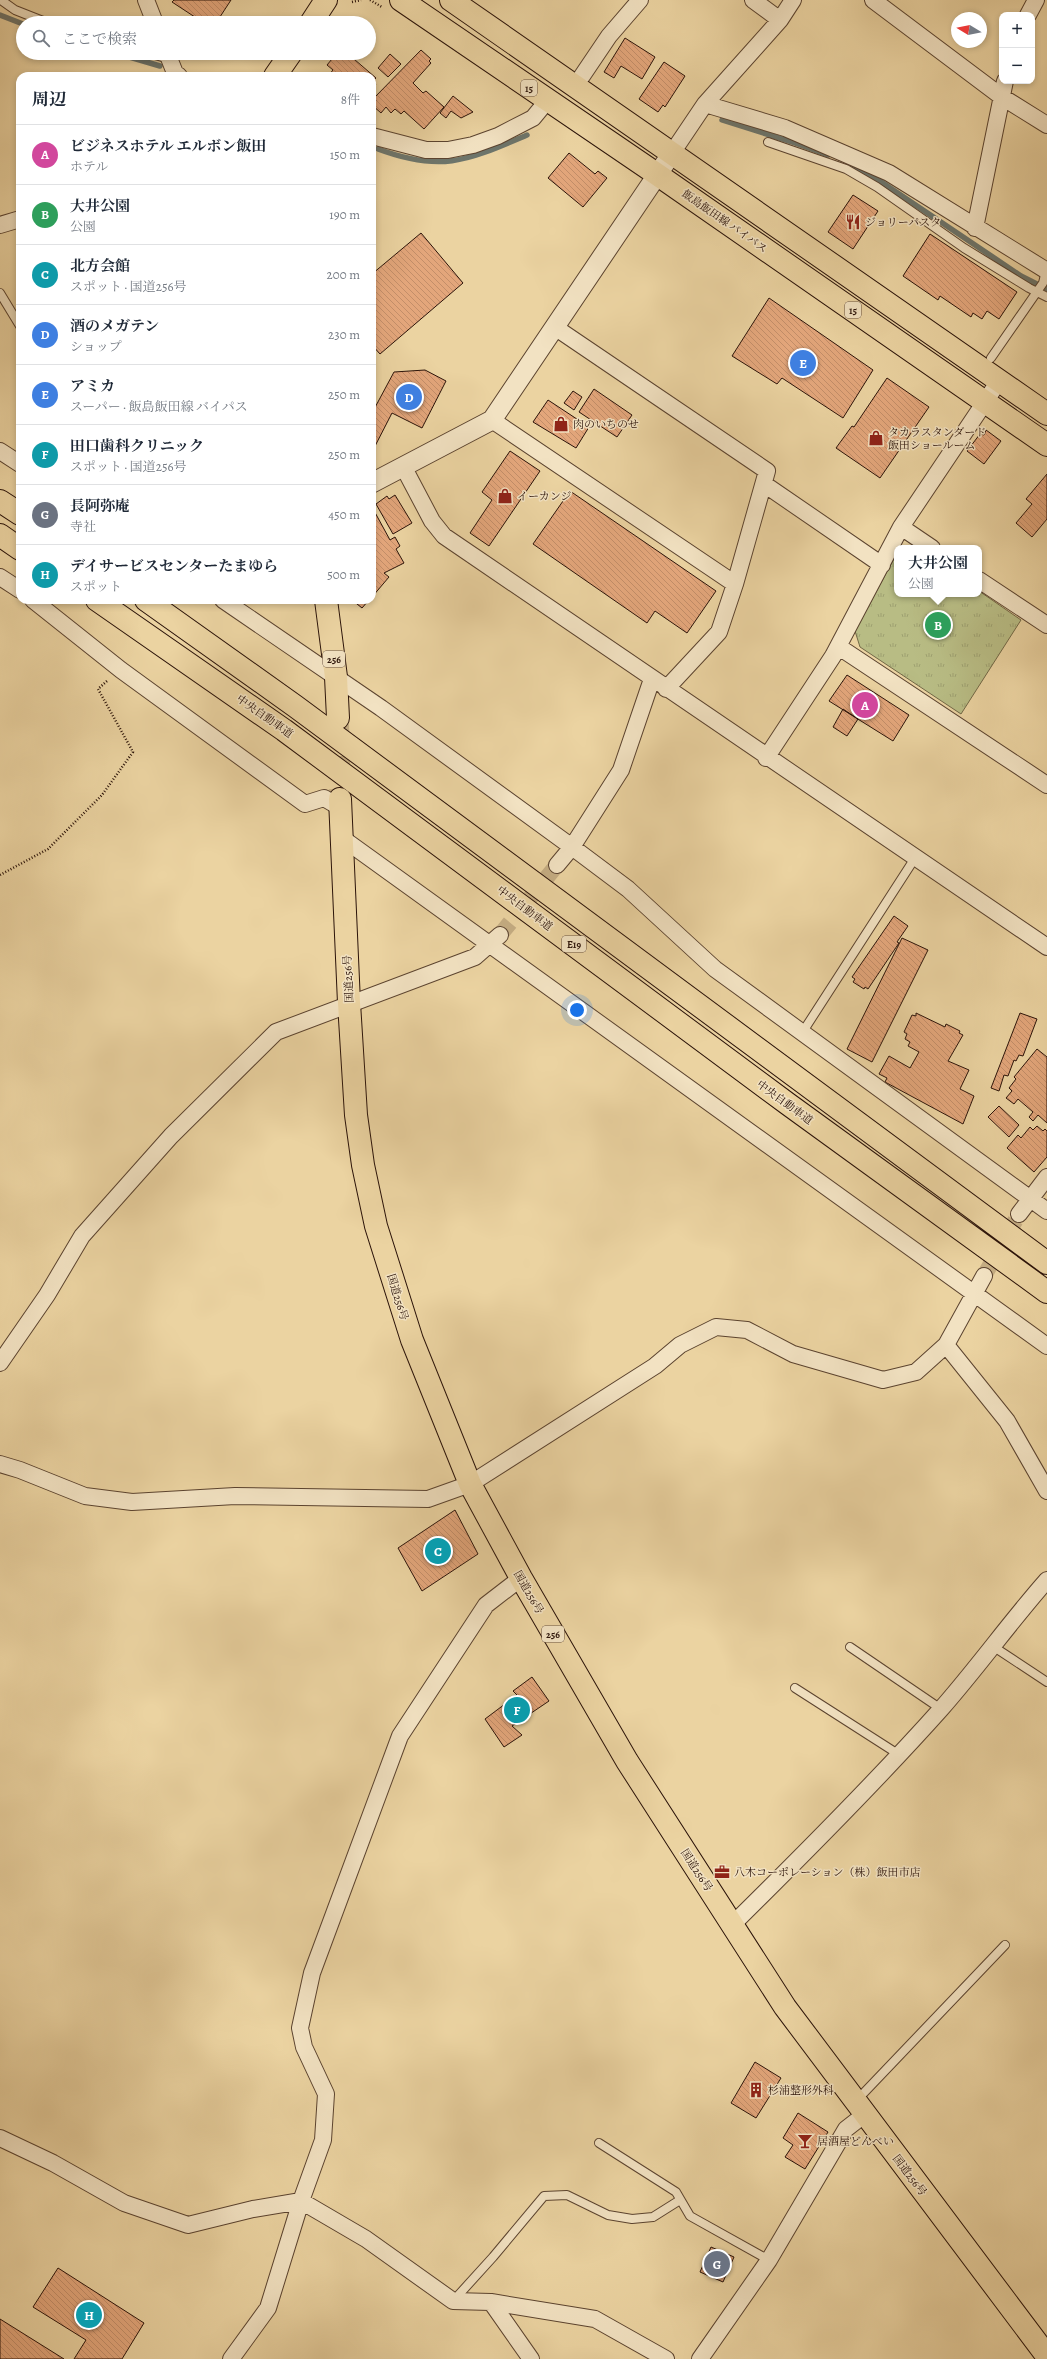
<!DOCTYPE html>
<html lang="ja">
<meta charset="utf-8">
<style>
:root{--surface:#fff;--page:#f2f2f3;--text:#1f2937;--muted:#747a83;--line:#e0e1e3;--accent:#1a73e8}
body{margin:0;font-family:Alegreya,"Noto Serif JP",serif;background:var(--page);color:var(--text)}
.controls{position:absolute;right:12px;top:12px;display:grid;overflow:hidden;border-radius:8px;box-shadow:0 2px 6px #0003}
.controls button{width:36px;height:36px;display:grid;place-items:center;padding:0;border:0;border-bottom:1px solid var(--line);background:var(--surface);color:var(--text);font:20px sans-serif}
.compass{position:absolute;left:951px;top:12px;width:36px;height:36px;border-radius:50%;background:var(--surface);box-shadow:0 2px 6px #0003;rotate:280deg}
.you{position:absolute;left:577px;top:1010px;width:14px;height:14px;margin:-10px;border:3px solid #fff;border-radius:50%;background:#1a73e8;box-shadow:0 0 0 6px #1a73e833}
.badge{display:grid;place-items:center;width:26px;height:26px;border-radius:50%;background:var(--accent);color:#fff;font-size:13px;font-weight:700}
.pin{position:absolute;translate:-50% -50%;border:2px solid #fff;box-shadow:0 1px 4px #0006}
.popup{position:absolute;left:894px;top:545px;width:88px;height:52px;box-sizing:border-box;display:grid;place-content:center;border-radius:8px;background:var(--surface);filter:drop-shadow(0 1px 3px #0005);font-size:13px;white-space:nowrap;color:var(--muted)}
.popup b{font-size:15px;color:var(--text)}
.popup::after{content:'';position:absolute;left:50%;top:100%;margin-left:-8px;border:8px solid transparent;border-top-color:var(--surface)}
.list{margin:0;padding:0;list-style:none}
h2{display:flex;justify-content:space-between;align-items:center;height:52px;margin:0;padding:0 16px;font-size:17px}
h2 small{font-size:13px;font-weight:400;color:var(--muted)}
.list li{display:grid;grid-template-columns:26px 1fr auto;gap:12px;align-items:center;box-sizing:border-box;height:60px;padding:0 16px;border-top:1px solid var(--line)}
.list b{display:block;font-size:15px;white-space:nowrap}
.list p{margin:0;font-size:13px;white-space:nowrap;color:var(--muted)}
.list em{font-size:13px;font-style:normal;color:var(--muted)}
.icon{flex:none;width:22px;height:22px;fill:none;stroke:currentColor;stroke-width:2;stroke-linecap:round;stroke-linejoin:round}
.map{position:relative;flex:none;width:1047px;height:2359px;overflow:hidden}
.search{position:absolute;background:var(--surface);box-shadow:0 2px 6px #0003;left:16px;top:16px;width:360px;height:44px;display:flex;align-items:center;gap:10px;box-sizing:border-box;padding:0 14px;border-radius:22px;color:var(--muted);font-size:15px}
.panel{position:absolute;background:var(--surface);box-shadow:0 2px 6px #0003;left:16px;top:72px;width:360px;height:532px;border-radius:12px}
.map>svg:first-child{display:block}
.park{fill:url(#park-tufts);stroke:#726846}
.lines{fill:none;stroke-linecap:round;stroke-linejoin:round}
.stream{stroke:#6d756b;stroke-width:5.5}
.building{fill:url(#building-back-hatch);stroke:#2b1309}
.minor-tunnel{stroke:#c5ad83;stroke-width:16;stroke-dasharray:16 8;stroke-linecap:butt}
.trunk-tunnel{stroke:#c5ad83;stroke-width:22;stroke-dasharray:22 11;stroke-linecap:butt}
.service-casing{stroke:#5b432f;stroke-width:10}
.minor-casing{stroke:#5b432f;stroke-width:18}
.tertiary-casing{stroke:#5b432f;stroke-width:21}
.primary-casing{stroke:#2b1309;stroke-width:24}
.trunk-casing{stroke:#2b1309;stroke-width:24}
.motorway-casing{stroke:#2b1309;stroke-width:24}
.path{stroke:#2b1309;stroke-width:2.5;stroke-dasharray:1 2;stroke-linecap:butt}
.service{stroke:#f2e2c2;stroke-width:8}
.minor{stroke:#f2e2c2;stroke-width:16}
.tertiary{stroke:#f2e2c2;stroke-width:19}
.primary{stroke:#ebd3a1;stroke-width:22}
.trunk{stroke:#ebd3a1;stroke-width:22}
.motorway{stroke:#ebd3a1;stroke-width:22}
.labels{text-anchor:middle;stroke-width:3;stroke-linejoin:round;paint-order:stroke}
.shield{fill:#f2e2c2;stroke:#675140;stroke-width:1}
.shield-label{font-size:10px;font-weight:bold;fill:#2b1309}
.street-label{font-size:11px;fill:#2b1309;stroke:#f2e2c2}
.poi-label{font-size:11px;fill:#2b1309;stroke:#f2e2c2;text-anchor:start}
</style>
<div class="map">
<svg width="1047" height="2359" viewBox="0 0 1047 2359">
<defs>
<pattern id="park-tufts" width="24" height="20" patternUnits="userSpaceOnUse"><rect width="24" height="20" fill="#b8bc84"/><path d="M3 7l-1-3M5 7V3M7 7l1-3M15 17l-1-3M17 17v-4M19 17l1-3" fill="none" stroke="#9ea171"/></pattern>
<pattern id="building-back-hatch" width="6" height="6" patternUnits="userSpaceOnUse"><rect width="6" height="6" fill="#e3a67b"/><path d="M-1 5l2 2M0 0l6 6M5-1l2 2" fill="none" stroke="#c38e69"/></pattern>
</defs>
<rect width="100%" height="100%" fill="#ebd3a1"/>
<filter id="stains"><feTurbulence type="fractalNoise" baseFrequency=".005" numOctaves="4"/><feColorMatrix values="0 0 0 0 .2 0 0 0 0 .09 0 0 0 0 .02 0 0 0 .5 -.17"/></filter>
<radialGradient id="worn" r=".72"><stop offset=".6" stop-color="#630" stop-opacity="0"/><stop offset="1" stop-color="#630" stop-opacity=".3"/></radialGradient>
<path class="park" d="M 897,553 L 897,594 L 979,594 L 979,591 L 1021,620 L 961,714 L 860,647 L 855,631 Z"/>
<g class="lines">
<path class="stream" d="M 0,15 L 23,24
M 116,53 L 160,66
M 722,120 L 795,143 L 828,155
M 378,149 C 442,173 468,160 527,135
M 849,164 L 874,177 L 1021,276 L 1047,289"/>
</g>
<path class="building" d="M 174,0 L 231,0 L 216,23 L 204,23 L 172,2 Z
M 625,38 L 655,57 L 642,79 L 621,66 L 614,78 L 604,72 Z
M 421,50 L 431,59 L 429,61 L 431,63 L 413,83 L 423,93 L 426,91 L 444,107 L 424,129 L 404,111 L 401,114 L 395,109 L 391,113 L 386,107 L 381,113 L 372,105 L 376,101 L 374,98 Z
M 337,53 L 347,53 L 376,78 L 373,81 L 376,84 L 372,89 L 372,76 L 328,76 L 333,70 L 327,65 Z
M 390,54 L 401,64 L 388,77 L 378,68 Z
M 664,62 L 685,76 L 665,107 L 663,105 L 658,112 L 639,99 Z
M 453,96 L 473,112 L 461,118 L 451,111 L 446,118 L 440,113 Z
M 569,153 L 595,174 L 598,171 L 607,178 L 583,207 L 548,178 Z
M 853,195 L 878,211 L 853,249 L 828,232 Z
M 421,233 L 463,283 L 380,354 L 372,345 L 372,274 Z
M 930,234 L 1017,292 L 999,319 L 987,311 L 982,319 L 973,313 L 971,317 L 940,296 L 938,300 L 903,276 Z
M 769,298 L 873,370 L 843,418 L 782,378 L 777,384 L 732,356 Z
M 425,370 L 446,381 L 422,428 L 392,413 L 372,452 L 372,413 L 394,372 Z
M 887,378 L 929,407 L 880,478 L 836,448 L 852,426 L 854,427 Z
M 594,389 L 632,415 L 617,437 L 579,412 Z
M 573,391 L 582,397 L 574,410 L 564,403 Z
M 548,400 L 589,427 L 576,448 L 533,422 Z
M 986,430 L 1001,441 L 984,464 L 967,451 L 980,434 L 984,435 Z
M 510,451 L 540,471 L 489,546 L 470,533 L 492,500 L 482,492 Z
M 1047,474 L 1047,519 L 1032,537 L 1016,523 L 1032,504 L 1026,499 Z
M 570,491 L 716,591 L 687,633 L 655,611 L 647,623 L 533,544 Z
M 395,495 L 412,523 L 393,534 L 376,504 L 387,496 L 389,499 Z
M 372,507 L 390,540 L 395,537 L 400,546 L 396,549 L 404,563 L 384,573 L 389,577 L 372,597 Z
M 352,600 L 369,600 L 362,608 Z
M 847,675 L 909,715 L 893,741 L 829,701 Z
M 843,709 L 858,719 L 847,736 L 833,727 Z
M 894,916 L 908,926 L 897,942 L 899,943 L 868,989 L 865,987 L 864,989 L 853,982 L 855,979 L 852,977 Z
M 902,938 L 928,950 L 872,1062 L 847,1049 Z
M 916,1013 L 945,1027 L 946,1024 L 960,1031 L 959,1033 L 963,1035 L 948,1061 L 969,1070 L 960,1089 L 974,1096 L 963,1124 L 885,1082 L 887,1078 L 879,1074 L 889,1056 L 910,1068 L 919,1052 L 908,1046 L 910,1042 L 905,1039 L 907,1034 L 904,1032 L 912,1015 L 916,1016 Z
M 1020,1013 L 1037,1019 L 1023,1056 L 1019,1055 L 1016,1061 L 1014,1060 L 1008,1076 L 1004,1075 L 999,1091 L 991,1088 Z
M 1037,1049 L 1047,1057 L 1047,1123 L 1038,1115 L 1033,1121 L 1029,1117 L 1033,1112 L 1018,1099 L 1014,1104 L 1006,1098 L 1012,1091 L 1009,1088 L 1016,1079 L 1014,1077 Z
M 999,1106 L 1019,1125 L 1009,1137 L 988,1117 Z
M 1037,1126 L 1043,1131 L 1045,1129 L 1047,1131 L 1047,1157 L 1034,1172 L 1007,1148 L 1018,1135 L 1021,1138 L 1030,1127 L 1033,1130 Z
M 455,1510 L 478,1554 L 422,1591 L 398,1548 Z
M 532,1677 L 549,1701 L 512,1726 L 522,1735 L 504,1747 L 485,1719 L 517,1695 L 513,1691 Z
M 755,2062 L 781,2078 L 756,2118 L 731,2103 Z
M 798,2113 L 828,2132 L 805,2169 L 785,2157 L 793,2145 L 783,2138 Z
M 711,2247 L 734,2257 L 723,2282 L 700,2272 Z
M 58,2268 L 144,2323 L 122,2359 L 74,2359 L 86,2340 L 33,2307 Z
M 0,2319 L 64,2359 L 0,2359 Z"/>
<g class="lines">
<path class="minor-tunnel" d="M 500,935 L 557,865
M 984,1276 L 1019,1214"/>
<path class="trunk-tunnel" d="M 338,723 L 340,799"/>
<g class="service-casing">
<path id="service" d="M 1,0 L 15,10 L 48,23
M 148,53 L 169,59
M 768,142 L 846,169 L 877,187 L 964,248 L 1029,288 L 1047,297
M 0,293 L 20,326
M 991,358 L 1043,283 L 1046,271
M 802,1033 L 915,858
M 850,1647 L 941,1709
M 994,1647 L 1047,1682
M 795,1688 L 898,1754
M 857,2100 L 1005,1945
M 599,2143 L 676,2192 L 690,2216 L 769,2260
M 454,2300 L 493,2257 L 544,2196 L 567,2195 L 608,2215 L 632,2219 L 653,2217 L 680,2200"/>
</g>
<g class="minor-casing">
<path id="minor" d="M 146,0 L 155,23
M 753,0 L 780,20 L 793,0
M 873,0 L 1002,97 L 1047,125
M 1028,15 L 1036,0
M 167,53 L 175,73 L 179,76
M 582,76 L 609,36 L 640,0
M 705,104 L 780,20
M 372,136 L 426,150 L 448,150 L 473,145 L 498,136 L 533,118 L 547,101
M 672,153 L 705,104 L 785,128 L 889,173 L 1047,271
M 0,225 L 20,219
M 975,228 L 1005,81
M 556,328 L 767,471 L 735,584 L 719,632 L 666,689
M 492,420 L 735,584
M 0,451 L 20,464
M 404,468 L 432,521 L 444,536 L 1047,947
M 764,484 L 882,565
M 901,527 L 932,548
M 0,577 L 20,590
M 979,580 L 1047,625
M 33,600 L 121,670 L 305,804 L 324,798 L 341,808
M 223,600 L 381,708 L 572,847 L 628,889 L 715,969 L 1047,1211
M 839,647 L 1047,785
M 766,758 L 833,656 L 901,527 L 999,381
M 342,838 L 1047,1346
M 557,865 L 572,847 L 621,770 L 652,679
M 1019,1214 L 1047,1177
M 946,1345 L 1007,1421 L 1047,1491
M 0,1363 L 47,1295 L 82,1236 L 171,1136 L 276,1032 L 475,957 L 500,935
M 0,1464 L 20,1470 L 85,1496 L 132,1502 L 235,1496 L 428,1499 L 470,1484 L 655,1366 L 680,1345 L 716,1327 L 747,1330 L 793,1354 L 883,1380 L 916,1372 L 946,1345 L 984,1276
M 732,1925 C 804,1854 874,1784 941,1709 C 978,1667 1010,1622 1047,1580
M 0,2138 L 53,2163 L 124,2203 L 188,2225 L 253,2209 L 301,2201 L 366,2239 L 453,2301 L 491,2302 L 595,2319 L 666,2359
M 491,2302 L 531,2359
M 231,2359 L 268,2308 L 301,2201 L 323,2140 L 326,2094 L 304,2047 L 300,2028 L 312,1973 L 400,1736 L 486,1605 L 521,1578
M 700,2359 L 769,2260 L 846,2129 L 864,2115"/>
</g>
<g class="tertiary-casing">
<path id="tertiary" d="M 372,483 L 492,420 L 672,153"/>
</g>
<g class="primary-casing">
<path id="primary" d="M 401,0 L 658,175 L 1047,445
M 451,0 L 1047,414"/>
</g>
<g class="trunk-casing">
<path id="trunk" d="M 311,23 L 326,0
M 275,76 L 291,53
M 326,600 L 336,677 L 338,718
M 340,799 L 349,1003 L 356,1115 L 363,1165 L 376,1226 L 412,1340 L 470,1484 L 521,1578 L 627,1761 L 785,2007 L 1047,2356"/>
</g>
<g class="motorway-casing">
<path id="motorway" d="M 0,501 L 20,514
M 0,535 L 20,549
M 97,600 L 284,730 L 788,1104 L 1047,1292
M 146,600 L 295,706 L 1047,1263"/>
</g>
<path class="path" d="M 370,0 L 382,7
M 352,2 L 361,0
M 0,875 L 48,849 L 102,795 L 133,752 L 98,689 L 107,681"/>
<use href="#service" class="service"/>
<use href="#minor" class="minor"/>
<use href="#tertiary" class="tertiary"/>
<use href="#primary" class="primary"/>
<use href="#trunk" class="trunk"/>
<use href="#motorway" class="motorway"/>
</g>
<defs>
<g id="restaurant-bare" transform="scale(1.2)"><path d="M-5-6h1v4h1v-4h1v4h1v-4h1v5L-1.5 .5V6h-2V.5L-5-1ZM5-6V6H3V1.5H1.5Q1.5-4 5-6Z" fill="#8f2418" stroke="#f2e2c2" stroke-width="2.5" paint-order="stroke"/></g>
<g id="shop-bare" transform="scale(1.2)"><path d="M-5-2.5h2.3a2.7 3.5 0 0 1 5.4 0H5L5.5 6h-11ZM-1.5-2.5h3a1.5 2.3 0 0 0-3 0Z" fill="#8f2418" stroke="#f2e2c2" stroke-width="2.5" paint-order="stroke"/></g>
<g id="office-bare" transform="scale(1.2)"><path d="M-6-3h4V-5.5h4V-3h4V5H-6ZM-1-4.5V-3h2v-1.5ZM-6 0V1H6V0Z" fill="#8f2418" stroke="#f2e2c2" stroke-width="2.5" paint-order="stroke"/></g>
<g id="building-bare" transform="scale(1.2)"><path d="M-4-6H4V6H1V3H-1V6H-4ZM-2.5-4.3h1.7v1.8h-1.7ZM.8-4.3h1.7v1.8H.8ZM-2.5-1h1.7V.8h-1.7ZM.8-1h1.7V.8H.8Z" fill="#8f2418" stroke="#f2e2c2" stroke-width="2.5" paint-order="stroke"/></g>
<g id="bar-bare" transform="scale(1.2)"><path d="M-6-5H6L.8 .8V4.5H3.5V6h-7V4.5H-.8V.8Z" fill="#8f2418" stroke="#f2e2c2" stroke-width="2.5" paint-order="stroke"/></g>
</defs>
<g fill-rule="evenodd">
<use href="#restaurant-bare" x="853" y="222"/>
<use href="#shop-bare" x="561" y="424"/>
<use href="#shop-bare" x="876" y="438"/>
<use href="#shop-bare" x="505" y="496"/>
<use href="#office-bare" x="722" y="1872"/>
<use href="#building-bare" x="756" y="2090"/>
<use href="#bar-bare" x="805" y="2141"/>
</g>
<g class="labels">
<g class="shield">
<rect x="521" y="80" width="16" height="16" rx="3"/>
<rect x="845" y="302" width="16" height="16" rx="3"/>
<rect x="323" y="651" width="22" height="16" rx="3"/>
<rect x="562" y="936" width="24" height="16" rx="3"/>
<rect x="542" y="1626" width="22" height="16" rx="3"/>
</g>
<g class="shield-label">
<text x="529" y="92">15</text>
<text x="853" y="314">15</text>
<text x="334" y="663">256</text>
<text x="574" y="948">E19</text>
<text x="553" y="1638">256</text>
</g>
<g class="street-label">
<text transform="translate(725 221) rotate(35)" y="4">飯島飯田線 バイパス</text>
<text transform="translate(265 716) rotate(35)" y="4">中央自動車道</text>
<text transform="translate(525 908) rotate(37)" y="4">中央自動車道</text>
<text transform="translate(348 979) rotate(-93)" y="4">国道256号</text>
<text transform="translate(785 1102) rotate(36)" y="4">中央自動車道</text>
<text transform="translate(398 1297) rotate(73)" y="4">国道256号</text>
<text transform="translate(529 1592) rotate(60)" y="4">国道256号</text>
<text transform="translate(697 1870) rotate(57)" y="4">国道256号</text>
<text transform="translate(910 2175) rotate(53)" y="4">国道256号</text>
</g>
<g class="poi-label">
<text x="865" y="226">ジョリーパスタ</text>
<text x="573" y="428">肉のいちのせ</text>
<text x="888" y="436">タカラスタンダード<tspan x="888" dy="13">飯田ショールーム</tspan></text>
<text x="517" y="500">イーカンジ</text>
<text x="734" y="1876">八木コーポレーション（株）飯田市店</text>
<text x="768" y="2094">杉浦整形外科</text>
<text x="817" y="2145">居酒屋どんべい</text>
</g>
</g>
<rect width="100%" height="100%" filter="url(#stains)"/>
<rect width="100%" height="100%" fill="url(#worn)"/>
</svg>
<div class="controls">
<button>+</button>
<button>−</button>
</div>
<svg class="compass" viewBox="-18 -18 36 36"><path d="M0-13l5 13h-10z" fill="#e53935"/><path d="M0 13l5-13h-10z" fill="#747a83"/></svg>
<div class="you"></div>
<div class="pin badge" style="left:865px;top:705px;background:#d1479c">A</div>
<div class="pin badge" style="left:938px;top:625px;background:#2e9e5b">B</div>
<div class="popup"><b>大井公園</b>公園</div>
<div class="pin badge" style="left:438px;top:1551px;background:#0f9aa8">C</div>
<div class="pin badge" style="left:409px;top:397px;background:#3f7fe0">D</div>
<div class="pin badge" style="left:803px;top:363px;background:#3f7fe0">E</div>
<div class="pin badge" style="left:517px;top:1710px;background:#0f9aa8">F</div>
<div class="pin badge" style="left:717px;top:2264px;background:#6b7280">G</div>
<div class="pin badge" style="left:89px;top:2315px;background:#0f9aa8">H</div>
<div class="search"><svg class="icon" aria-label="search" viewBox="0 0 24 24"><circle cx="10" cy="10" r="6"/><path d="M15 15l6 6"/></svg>ここで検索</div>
<section class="panel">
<h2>周辺<small>8件</small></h2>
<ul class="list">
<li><span class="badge" style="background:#d1479c">A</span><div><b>ビジネスホテル エルボン飯田</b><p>ホテル</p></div><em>150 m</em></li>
<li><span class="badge" style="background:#2e9e5b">B</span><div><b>大井公園</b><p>公園</p></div><em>190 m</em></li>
<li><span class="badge" style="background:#0f9aa8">C</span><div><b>北方会館</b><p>スポット · 国道256号</p></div><em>200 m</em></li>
<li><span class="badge" style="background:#3f7fe0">D</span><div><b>酒のメガテン</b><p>ショップ</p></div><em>230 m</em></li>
<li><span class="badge" style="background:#3f7fe0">E</span><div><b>アミカ</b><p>スーパー · 飯島飯田線 バイパス</p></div><em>250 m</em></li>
<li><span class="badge" style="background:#0f9aa8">F</span><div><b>田口歯科クリニック</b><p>スポット · 国道256号</p></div><em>250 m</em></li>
<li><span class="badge" style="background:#6b7280">G</span><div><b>長阿弥庵</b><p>寺社</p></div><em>450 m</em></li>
<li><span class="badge" style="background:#0f9aa8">H</span><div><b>デイサービスセンターたまゆら</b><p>スポット</p></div><em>500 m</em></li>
</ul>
</section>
</div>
